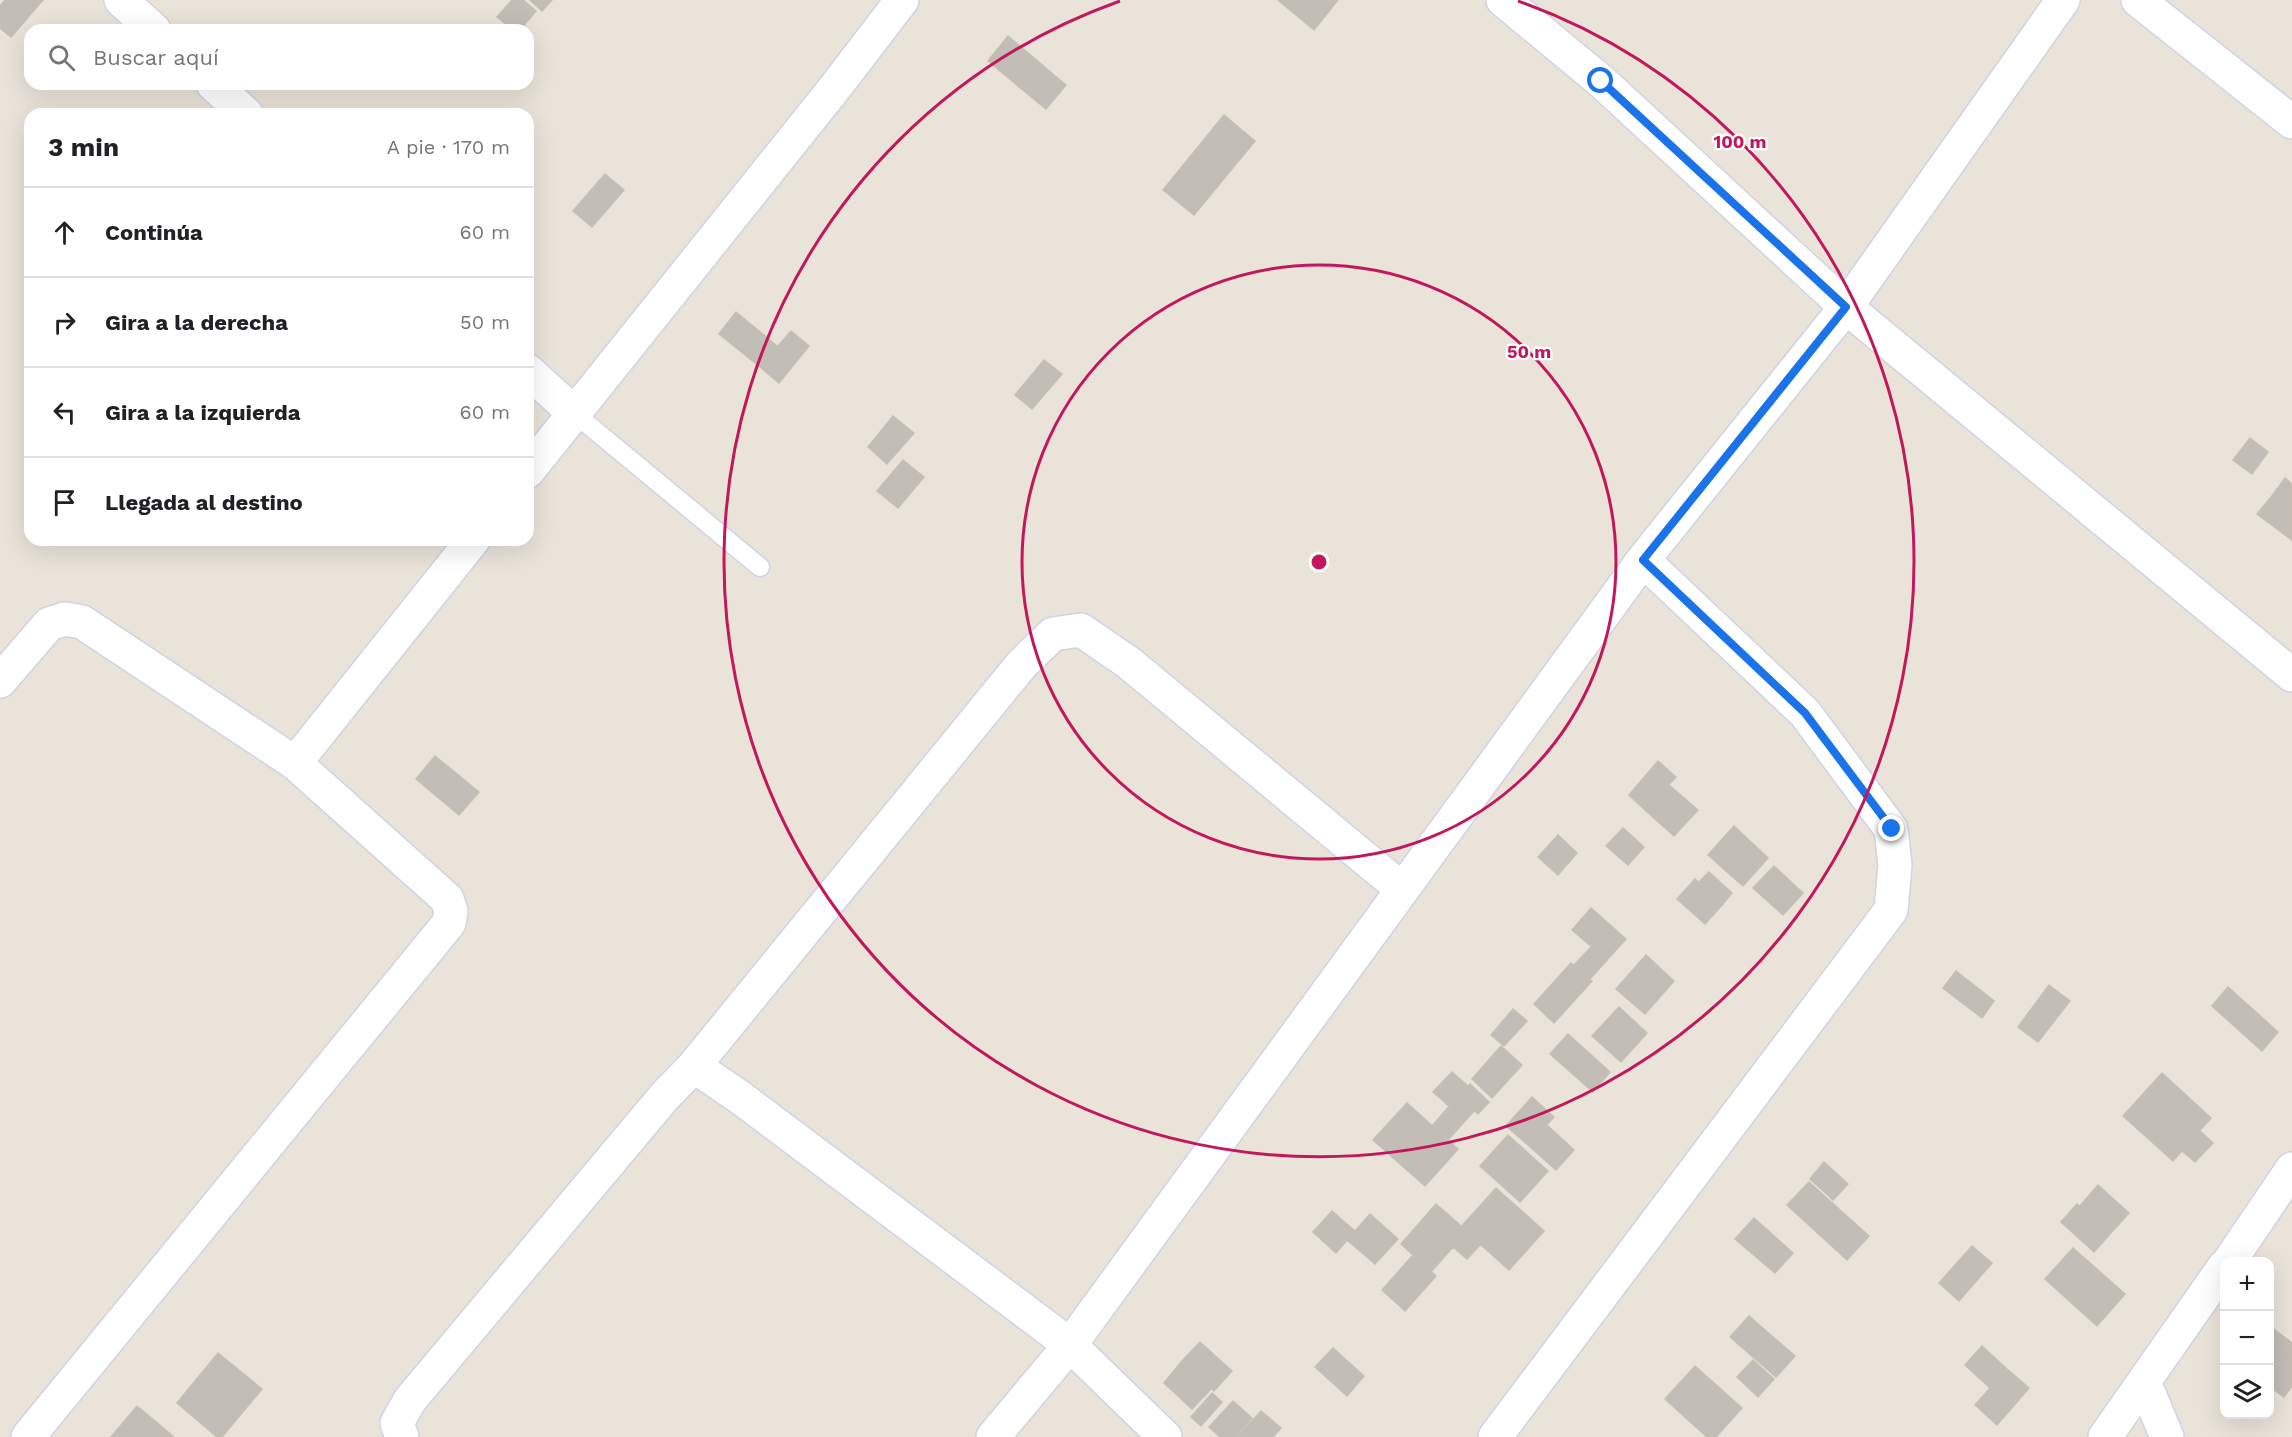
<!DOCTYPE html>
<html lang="es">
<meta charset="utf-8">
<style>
:root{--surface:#fff;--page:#f6f6f6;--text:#202124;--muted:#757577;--line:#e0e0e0}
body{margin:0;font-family:"Work Sans",sans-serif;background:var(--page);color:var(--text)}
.controls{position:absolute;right:18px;bottom:18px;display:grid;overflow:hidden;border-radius:12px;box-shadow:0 6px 24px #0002}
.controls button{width:54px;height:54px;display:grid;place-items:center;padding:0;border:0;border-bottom:2px solid var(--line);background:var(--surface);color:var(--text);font:30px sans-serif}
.stop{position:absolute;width:18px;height:18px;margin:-14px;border:4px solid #1a73e8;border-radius:50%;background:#fff}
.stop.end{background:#1a73e8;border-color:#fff;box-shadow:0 2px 6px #0008}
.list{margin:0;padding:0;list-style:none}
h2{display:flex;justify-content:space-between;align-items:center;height:78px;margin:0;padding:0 24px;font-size:26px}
h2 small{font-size:20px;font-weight:400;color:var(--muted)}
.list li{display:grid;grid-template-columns:39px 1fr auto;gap:18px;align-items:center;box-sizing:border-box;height:90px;padding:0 24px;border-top:2px solid var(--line)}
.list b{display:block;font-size:22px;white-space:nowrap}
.list em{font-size:20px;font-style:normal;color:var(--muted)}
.icon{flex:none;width:33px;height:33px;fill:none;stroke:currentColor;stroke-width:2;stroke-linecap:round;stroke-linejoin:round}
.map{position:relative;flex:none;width:2292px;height:1437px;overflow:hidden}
.search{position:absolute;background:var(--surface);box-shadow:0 6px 24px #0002;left:24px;top:24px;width:510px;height:66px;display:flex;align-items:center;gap:15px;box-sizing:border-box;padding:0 21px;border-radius:18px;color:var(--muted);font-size:22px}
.panel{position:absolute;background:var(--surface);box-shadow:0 6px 24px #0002;left:24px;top:108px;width:510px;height:438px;border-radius:18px}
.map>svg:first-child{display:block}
.building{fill:#c2bdb6;stroke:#c5bfb4;stroke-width:1.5}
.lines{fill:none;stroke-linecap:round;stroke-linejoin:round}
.lane-casing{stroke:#d0d3e1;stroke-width:21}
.street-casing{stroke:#d0d3e1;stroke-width:36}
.lane{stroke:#fff;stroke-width:18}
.street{stroke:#fff;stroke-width:33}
.route{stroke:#1a73e8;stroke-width:8}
.ring{fill:none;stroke:#c2185b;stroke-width:3}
.centre{fill:#c2185b;stroke:#fff;stroke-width:3}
.ring-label{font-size:18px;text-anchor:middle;font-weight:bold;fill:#c2185b;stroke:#fff;stroke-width:4.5;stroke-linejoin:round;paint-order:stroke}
</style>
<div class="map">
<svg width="2292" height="1437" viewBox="0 0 2292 1437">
<rect width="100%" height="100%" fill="#eae3da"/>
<path class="building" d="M 5,0 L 43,0 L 11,37 L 0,28 L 0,6 Z
M 512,0 L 523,0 L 536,11 L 520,30 L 513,30 L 497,17 Z
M 530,0 L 552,0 L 542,11 Z
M 1278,0 L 1338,0 L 1314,30 Z
M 1008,36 L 1066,85 L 1046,109 L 988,61 Z
M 1224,115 L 1255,141 L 1194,215 L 1163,190 Z
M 605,174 L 624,190 L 592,227 L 573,211 Z
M 736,312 L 777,346 L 760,367 L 719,334 Z
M 791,331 L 809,346 L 779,383 L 760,367 Z
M 1044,360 L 1062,374 L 1032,409 L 1015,395 Z
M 893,416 L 914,433 L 887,464 L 868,447 Z
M 2250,438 L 2268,452 L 2252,474 L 2233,460 Z
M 903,460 L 924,477 L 898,508 L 877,491 Z
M 2285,478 L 2292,484 L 2292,513 L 2271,497 Z
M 2271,497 L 2292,513 L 2292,540 L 2257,514 Z
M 435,756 L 479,792 L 459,815 L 416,779 Z
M 1658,761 L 1676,777 L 1645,810 L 1629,795 Z
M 1669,785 L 1698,810 L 1674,836 L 1645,810 Z
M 1734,826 L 1768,858 L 1743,886 L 1708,855 Z
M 1623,828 L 1644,847 L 1628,865 L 1606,846 Z
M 1558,835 L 1577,853 L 1558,875 L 1538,857 Z
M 1774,866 L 1803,893 L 1783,915 L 1753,888 Z
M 1709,872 L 1732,893 L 1723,904 L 1699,882 Z
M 1695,879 L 1723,904 L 1705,924 L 1677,899 Z
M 1591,908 L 1626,939 L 1607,960 L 1572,930 Z
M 1591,947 L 1607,960 L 1590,979 L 1574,965 Z
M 1646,955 L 1674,981 L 1645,1014 L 1616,989 Z
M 1571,963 L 1592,981 L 1554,1023 L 1534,1004 Z
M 1956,971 L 1994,1001 L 1982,1018 L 1943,988 Z
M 2049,985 L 2070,1001 L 2038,1042 L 2018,1027 Z
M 2228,987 L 2278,1032 L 2262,1051 L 2212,1006 Z
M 1619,1007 L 1647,1033 L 1621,1062 L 1592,1036 Z
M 1513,1009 L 1527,1021 L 1504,1046 L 1491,1035 Z
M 1568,1034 L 1610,1072 L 1593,1092 L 1550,1054 Z
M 1501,1046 L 1522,1065 L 1492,1098 L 1472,1079 Z
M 1452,1072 L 1468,1086 L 1449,1106 L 1433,1092 Z
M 2162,1073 L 2211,1118 L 2173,1161 L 2123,1116 Z
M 1470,1084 L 1489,1102 L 1478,1114 L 1458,1096 Z
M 1458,1096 L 1474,1111 L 1448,1140 L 1432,1126 Z
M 1532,1097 L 1554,1117 L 1528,1145 L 1506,1126 Z
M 1407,1103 L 1458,1149 L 1425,1186 L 1373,1140 Z
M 1547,1125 L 1574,1150 L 1556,1170 L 1528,1145 Z
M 2200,1131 L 2213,1143 L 2195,1162 L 2182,1151 Z
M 1508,1135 L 1548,1171 L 1520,1202 L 1480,1166 Z
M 1824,1162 L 1848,1184 L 1833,1200 L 1810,1179 Z
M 1809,1182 L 1869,1236 L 1847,1260 L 1787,1205 Z
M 2098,1185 L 2129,1213 L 2110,1234 L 2079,1207 Z
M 1496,1188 L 1544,1231 L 1509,1270 L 1461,1227 Z
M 1436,1204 L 1467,1231 L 1431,1272 L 1401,1244 Z
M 2077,1204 L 2110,1234 L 2094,1252 L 2061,1222 Z
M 1332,1211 L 1355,1231 L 1336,1253 L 1313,1232 Z
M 1370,1214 L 1398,1239 L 1375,1264 L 1347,1240 Z
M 1754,1218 L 1793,1253 L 1775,1273 L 1735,1239 Z
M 1467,1231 L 1481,1244 L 1467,1259 L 1453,1247 Z
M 1972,1246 L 1992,1263 L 1959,1301 L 1939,1283 Z
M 2073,1248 L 2125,1294 L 2097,1326 L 2045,1279 Z
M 1413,1255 L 1436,1276 L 1405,1311 L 1382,1290 Z
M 1749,1316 L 1795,1356 L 1776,1377 L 1730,1337 Z
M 2270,1326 L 2292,1343 L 2270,1373 Z
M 1200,1342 L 1232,1371 L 1214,1391 L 1181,1362 Z
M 2292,1343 L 2292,1386 L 2284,1397 L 2270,1387 L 2270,1373 Z
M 1982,1346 L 2007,1369 L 1990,1388 L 1965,1365 Z
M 1333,1348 L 1364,1376 L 1347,1396 L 1315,1367 Z
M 218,1353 L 262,1389 L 222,1437 L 217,1437 L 177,1403 Z
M 1753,1360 L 1774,1379 L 1758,1397 L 1737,1377 Z
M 1181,1362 L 1211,1389 L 1192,1409 L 1164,1383 Z
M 1695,1366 L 1742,1408 L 1716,1437 L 1707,1437 L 1665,1399 Z
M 2007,1369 L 2029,1388 L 1997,1425 L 1975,1405 Z
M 1212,1393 L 1222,1402 L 1201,1426 L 1191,1417 Z
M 1233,1401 L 1252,1418 L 1235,1437 L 1220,1437 L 1209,1427 Z
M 137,1406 L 174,1437 L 111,1437 Z
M 1261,1411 L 1281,1428 L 1273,1437 L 1237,1437 Z"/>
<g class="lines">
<g class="lane-casing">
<path id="lane" d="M 574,413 L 760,567"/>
</g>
<g class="street-casing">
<path id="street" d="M 121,0 L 154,30
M 1503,0 L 1601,81 L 1846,307 L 2292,675
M 2138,0 L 2292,122
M 213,84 L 246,114
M 528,371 L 574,413
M 528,471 L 837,85 L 902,0
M 0,681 L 49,624 L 65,619 L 82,622 L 295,763 L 447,899 L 451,911 L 449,923 L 28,1437
M 295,763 L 473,540
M 694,1066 L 1022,664 L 1053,634 L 1081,630 L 1129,663 L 1402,889
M 2229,1262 L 2292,1169
M 2145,1384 L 2167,1437
M 402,1437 L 397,1423 L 410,1400 L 664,1097 L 694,1066 L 741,1098 L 1070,1345 L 1165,1437
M 993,1437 L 1070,1345 L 1643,560 L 1846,307 L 2063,0
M 1495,1437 L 1891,910 L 1895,865 L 1891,829 L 1805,713 L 1643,560
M 2105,1437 L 2224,1267"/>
</g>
<use href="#lane" class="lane"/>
<use href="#street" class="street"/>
</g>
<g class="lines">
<path class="route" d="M 1601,81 L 1846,307 L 1643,560 L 1805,713 L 1892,829"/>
</g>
<g class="ring">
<circle cx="1319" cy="562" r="297"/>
<path d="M1518 1A595 595 0 1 1 1120 1"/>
</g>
<circle cx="1319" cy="562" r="9" class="centre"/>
<g class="ring-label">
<text x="1740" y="148">100 m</text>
<text x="1529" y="358">50 m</text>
</g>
</svg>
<div class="controls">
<button>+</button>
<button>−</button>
<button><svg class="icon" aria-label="layers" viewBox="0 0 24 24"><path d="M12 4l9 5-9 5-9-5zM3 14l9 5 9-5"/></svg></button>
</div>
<div class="stop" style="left:1601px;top:81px"></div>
<div class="stop end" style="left:1892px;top:829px"></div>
<div class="search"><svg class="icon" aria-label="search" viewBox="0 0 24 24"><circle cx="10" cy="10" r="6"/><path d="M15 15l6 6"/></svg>Buscar aquí</div>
<section class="panel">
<h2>3 min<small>A pie · 170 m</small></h2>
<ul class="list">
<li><svg class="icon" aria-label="ahead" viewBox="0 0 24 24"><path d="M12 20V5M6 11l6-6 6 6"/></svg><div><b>Continúa</b></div><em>60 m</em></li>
<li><svg class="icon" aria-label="right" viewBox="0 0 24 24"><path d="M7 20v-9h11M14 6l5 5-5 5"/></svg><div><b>Gira a la derecha</b></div><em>50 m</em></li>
<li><svg class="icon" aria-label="left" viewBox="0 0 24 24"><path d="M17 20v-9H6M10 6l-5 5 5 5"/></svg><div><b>Gira a la izquierda</b></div><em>60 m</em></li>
<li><svg class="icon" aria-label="arrive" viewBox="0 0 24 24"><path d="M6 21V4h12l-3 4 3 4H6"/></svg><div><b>Llegada al destino</b></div></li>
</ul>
</section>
</div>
